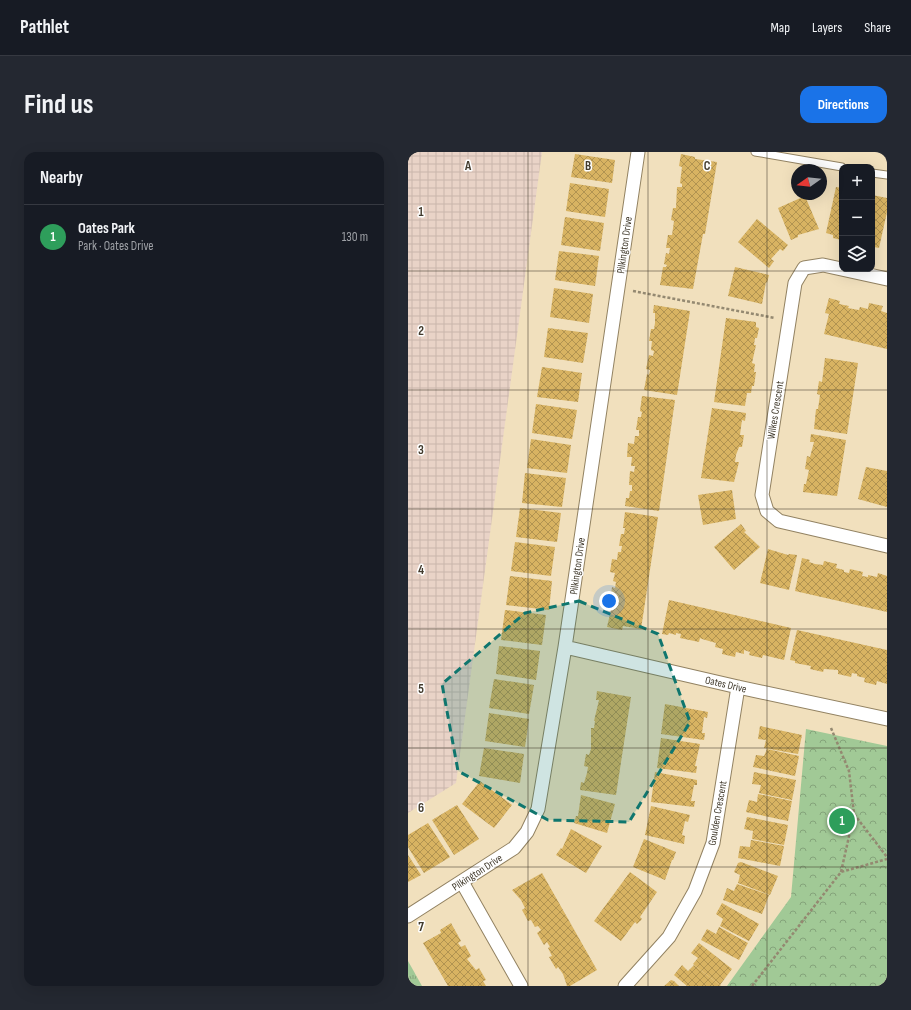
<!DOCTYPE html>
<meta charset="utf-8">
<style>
:root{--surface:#171b24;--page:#242831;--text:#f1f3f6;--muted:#9ea1a6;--line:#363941;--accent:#1a73e8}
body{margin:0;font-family:"Sofia Sans Condensed",sans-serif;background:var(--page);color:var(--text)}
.controls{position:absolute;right:12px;top:12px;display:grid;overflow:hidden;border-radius:8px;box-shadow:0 4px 16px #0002}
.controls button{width:36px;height:36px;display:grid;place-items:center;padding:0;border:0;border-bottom:1px solid var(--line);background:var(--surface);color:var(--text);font:20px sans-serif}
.compass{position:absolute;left:383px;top:12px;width:36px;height:36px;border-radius:50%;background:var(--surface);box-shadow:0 4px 16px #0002;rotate:255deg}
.you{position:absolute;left:201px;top:449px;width:14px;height:14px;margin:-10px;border:3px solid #fff;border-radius:50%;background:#1a73e8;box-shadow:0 0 0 6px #1a73e833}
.badge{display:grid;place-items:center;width:26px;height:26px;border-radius:50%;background:var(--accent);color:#fff;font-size:13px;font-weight:700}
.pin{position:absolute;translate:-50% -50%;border:2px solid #fff;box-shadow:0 1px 4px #0006}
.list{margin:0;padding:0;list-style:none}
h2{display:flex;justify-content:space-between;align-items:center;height:52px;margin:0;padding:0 16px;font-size:17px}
h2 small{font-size:13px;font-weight:400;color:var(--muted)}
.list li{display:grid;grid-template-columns:26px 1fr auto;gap:12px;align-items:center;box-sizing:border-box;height:64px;padding:0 16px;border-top:1px solid var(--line)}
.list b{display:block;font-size:15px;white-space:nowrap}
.list p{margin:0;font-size:13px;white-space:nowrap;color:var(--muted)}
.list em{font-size:13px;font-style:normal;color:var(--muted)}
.icon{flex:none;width:22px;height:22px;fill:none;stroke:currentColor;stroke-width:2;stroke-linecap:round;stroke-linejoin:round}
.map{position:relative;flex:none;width:479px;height:834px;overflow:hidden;border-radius:12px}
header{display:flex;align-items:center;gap:24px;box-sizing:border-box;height:56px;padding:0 20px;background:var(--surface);border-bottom:1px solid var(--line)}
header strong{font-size:19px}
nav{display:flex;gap:22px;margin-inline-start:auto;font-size:14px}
.intro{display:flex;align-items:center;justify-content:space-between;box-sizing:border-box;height:96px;padding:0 24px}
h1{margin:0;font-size:28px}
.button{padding:10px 18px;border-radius:12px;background:var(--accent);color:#fff;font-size:14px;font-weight:700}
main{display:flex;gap:24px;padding:0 24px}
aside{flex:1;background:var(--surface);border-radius:12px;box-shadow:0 4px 16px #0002}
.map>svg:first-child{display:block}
.industrial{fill:url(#industrial-grid)}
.grass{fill:url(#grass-tufts)}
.park{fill:url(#park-crowns)}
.building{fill:url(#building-cross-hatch)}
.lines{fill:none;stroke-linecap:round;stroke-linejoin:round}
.service-casing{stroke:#928262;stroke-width:9}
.minor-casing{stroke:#928262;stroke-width:15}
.path{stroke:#948971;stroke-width:2.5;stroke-dasharray:3 2;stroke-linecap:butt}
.service{stroke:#fff;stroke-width:7}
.minor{stroke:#fff;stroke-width:13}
.marked{fill:#0f766e;fill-opacity:0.2;stroke:#0f766e;stroke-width:3;stroke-dasharray:8 5;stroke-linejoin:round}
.grid{fill:none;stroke:#423b2d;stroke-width:1;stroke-opacity:0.55}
.labels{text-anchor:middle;stroke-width:3;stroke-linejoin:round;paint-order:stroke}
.street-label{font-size:11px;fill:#423b2d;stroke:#fff}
.grid-label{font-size:13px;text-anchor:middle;font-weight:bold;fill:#423b2d;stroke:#fff;stroke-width:3;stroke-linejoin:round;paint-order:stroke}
</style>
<header>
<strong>Pathlet</strong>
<nav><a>Map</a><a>Layers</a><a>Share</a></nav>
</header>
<div class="intro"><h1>Find us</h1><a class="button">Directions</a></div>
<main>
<aside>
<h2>Nearby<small></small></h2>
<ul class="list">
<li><span class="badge" style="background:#2e9e5b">1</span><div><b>Oates Park</b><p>Park · Oates Drive</p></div><em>130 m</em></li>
</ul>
</aside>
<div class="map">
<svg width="479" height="834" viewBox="0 0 479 834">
<defs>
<pattern id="industrial-grid" width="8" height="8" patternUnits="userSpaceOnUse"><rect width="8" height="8" fill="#e9d3c7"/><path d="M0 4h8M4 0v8" fill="none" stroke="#c9b6ab"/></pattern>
<pattern id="grass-tufts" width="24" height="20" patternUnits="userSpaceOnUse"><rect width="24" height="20" fill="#a1c996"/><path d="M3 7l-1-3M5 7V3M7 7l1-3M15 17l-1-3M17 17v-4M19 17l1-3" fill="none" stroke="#85a47b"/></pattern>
<pattern id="park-crowns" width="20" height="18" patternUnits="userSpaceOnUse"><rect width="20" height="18" fill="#a1c996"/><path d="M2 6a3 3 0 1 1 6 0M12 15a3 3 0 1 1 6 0" fill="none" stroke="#85a47b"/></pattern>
<pattern id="building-cross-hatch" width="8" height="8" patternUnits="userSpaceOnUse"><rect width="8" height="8" fill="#d8b362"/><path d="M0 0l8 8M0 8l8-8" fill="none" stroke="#b19351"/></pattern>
</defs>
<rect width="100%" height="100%" fill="#f1e0bd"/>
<path class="industrial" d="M 0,0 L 134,0 L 48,631 L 0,661 Z"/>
<path class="grass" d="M 0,809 L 14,834 L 0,834 Z"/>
<path class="park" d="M 398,577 L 479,594 L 479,834 L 319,834 L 383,745 Z"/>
<path class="building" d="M 167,2 L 207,8 L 204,31 L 163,25 Z
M 273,2 L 287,5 L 287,7 L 309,10 L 297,82 L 295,82 L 285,137 L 252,133 L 255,115 L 258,115 L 259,113 L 256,112 L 258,101 L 261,102 L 262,96 L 258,96 L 260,83 L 264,83 L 266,69 L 263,68 L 265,56 L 268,56 L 269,35 L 274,35 L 274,32 L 272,31 L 274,15 L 271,14 Z
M 162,31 L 201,37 L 197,65 L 158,59 Z
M 428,35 L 434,36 L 433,88 L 425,86 L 425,83 L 418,81 Z
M 464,43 L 479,46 L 479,60 L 471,96 L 466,95 L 467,92 L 464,92 Z
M 397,44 L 411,77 L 390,83 L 390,85 L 383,88 L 370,56 Z
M 157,65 L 196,71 L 192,99 L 153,93 Z
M 349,67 L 380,93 L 375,99 L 372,97 L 363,107 L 366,109 L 361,116 L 330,90 Z
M 151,99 L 191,104 L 187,134 L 147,128 Z
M 327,115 L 361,123 L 359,131 L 358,130 L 354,152 L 320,144 Z
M 146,136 L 185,142 L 181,171 L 142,165 Z
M 421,146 L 432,149 L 431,152 L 441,154 L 440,156 L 445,157 L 451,158 L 452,155 L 460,157 L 461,151 L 475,154 L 473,159 L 479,161 L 479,197 L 416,182 L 421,162 L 417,161 Z
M 246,153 L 282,159 L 269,243 L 236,238 L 239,222 L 241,223 L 242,218 L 238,217 L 241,203 L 245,204 L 246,199 L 243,198 L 244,189 L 241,189 L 243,177 L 246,177 L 247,171 L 247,161 L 245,161 Z
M 318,166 L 348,170 L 348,175 L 351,176 L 349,186 L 347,186 L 346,193 L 348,193 L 344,211 L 347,212 L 346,220 L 348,220 L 346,234 L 344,234 L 343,241 L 339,241 L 337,254 L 306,250 Z
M 140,176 L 180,181 L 175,211 L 136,205 Z
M 417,206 L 450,211 L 439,282 L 406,277 L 408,257 L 410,257 L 412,243 L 409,242 L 411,229 L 414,230 Z
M 134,215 L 174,221 L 170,250 L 129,245 Z
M 234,244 L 267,248 L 251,359 L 217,354 L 218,346 L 221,346 L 222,339 L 224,339 L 224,333 L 221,333 L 222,319 L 226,320 L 227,314 L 223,314 L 224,305 L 219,305 L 220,291 L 226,292 L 227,284 L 231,284 L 231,278 L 228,278 L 230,265 L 233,265 L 234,260 L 232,259 Z
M 128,252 L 169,258 L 164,287 L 124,281 Z
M 304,256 L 338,261 L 337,269 L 334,268 L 333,275 L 332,283 L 336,283 L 334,295 L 331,295 L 328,303 L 327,310 L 331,310 L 326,330 L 293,326 Z
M 403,282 L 438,288 L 429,344 L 395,340 L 396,332 L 398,332 L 401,318 L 397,317 L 399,304 L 402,305 L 406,290 L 402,290 Z
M 123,287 L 163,293 L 159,321 L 119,316 Z
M 458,315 L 479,319 L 479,355 L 450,347 Z
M 117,321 L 158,326 L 154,355 L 114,351 Z
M 324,338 L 328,367 L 295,373 L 290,343 Z
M 112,356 L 153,361 L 149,390 L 108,385 Z
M 217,360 L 250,365 L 233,477 L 215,474 L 214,478 L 199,475 L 205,449 L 202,449 L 204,435 L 207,436 L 208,430 L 205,429 L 207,421 L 202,420 L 204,407 L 209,408 L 210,400 L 213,400 L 214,394 L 211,394 L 213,382 L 216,382 L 217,376 L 215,376 Z
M 333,372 L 338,379 L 336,380 L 352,395 L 326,418 L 306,395 Z
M 107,390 L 147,395 L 143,424 L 103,419 Z
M 360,397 L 380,403 L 381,402 L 389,403 L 381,438 L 352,431 Z
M 394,406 L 402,408 L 401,410 L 407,412 L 415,413 L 416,409 L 429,412 L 428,416 L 436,418 L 436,420 L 441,421 L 442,417 L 455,420 L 454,424 L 460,425 L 460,423 L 469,425 L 470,421 L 479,424 L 479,460 L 387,439 Z
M 102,424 L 144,429 L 141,458 L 98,453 Z
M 261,448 L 383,476 L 376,508 L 355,503 L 354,506 L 341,503 L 342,500 L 336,498 L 336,502 L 328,500 L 327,505 L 314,502 L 315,497 L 307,495 L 308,491 L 294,487 L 292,486 L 291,490 L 272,486 L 273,482 L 268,481 L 268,483 L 261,481 L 260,483 L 254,482 Z
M 97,458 L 138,463 L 134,493 L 93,488 Z
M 389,478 L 479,498 L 479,532 L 469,529 L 468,533 L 456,530 L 457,526 L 449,524 L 449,522 L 444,521 L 443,525 L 430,522 L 430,518 L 416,517 L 415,520 L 402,517 L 403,514 L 387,511 L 387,509 L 382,508 Z
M 91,494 L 132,499 L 128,528 L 88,522 Z
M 86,527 L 126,533 L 121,562 L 81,556 Z
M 189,539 L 223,545 L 208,643 L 172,638 L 173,630 L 176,631 L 179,621 L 180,615 L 176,614 L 178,602 L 181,603 L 183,597 L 183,576 L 186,576 L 187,569 L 186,569 L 191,548 L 188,548 Z
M 257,552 L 300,560 L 299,566 L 296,565 L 294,581 L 297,581 L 296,588 L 253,582 Z
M 81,561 L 121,567 L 117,595 L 77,589 Z
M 352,574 L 394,583 L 390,602 L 356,596 L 358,588 L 350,587 Z
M 253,586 L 292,592 L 287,614 L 289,614 L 288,621 L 249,616 Z
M 76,596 L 116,602 L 112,631 L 71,624 Z
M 359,597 L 391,604 L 387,624 L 345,615 L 348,603 L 356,604 Z
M 247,620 L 289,628 L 289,633 L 286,633 L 283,649 L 287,649 L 286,655 L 243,650 Z
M 346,620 L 388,628 L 384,648 L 351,641 L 353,633 L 344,632 Z
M 72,629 L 104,653 L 86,676 L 54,652 Z
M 350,642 L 384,649 L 380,669 L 338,660 L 341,648 L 349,650 Z
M 173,643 L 207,652 L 199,681 L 166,671 L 168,664 L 170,664 Z
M 49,653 L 71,687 L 46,703 L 24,668 Z
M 243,654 L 282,663 L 280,670 L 277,669 L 274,683 L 277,684 L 276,692 L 237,683 Z
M 339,665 L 380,673 L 376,693 L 344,687 L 345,679 L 336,677 Z
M 20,671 L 42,705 L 16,721 L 0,695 L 0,683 Z
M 163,677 L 194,694 L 178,721 L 148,703 L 153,696 L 154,697 Z
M 236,687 L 268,700 L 265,708 L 264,708 L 257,728 L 225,715 Z
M 343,688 L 376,694 L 372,714 L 330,706 L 332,694 L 342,695 Z
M 0,703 L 13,723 L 0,730 Z
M 333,710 L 370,724 L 362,743 L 330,731 L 332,723 L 326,720 L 330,711 Z
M 222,720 L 249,740 L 232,765 L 234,767 L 229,772 L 227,770 L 213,789 L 186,769 Z
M 134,721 L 189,818 L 162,834 L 159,834 L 155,822 L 150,815 L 148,817 L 141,805 L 144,804 L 140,796 L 142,795 L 139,790 L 136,793 L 129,781 L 133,778 L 130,774 L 127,775 L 123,768 L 120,769 L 114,758 L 117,756 L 113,748 L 104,738 Z
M 329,732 L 361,743 L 354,762 L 315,748 L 319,736 L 326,739 Z
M 314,751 L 351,772 L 341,789 L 312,774 L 315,767 L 308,762 Z
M 43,771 L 53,789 L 50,791 L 53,795 L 57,793 L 63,804 L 59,807 L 68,818 L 71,816 L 78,828 L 75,829 L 78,834 L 40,834 L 15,791 L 33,781 L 32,778 Z
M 311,775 L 340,791 L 331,808 L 293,788 L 299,777 L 308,782 Z
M 291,791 L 324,817 L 312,833 L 285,812 L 290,806 L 283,801 Z
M 274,813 L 280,819 L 286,813 L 313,834 L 279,834 L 266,823 Z
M 263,828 L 266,829 L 271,834 L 256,834 Z"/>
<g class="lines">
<g class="service-casing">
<path id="service" d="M 347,0 L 434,15
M 464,21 L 479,23"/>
</g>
<g class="minor-casing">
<path id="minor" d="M 479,127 L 415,113 L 396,116 L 387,131 L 354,343 L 359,359 L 371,369 L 479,394
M 157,495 L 330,535 L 479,567
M 54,730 L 113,834
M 0,764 L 106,696 L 119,680 L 130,657 L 157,495 L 230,0
M 217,834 L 261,785 L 287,739 L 305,691 L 330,535"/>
</g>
<path class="path" d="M 225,139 L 367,166
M 423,576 L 441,619 L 446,662 L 479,705
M 433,720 L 446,662
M 344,834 L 433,720 L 479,707"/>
<use href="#service" class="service"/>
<use href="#minor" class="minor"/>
</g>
<path class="marked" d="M 171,449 L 250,482 L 282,570 L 221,670 L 140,668 L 50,619 L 34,532 L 117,461 Z"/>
<path class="grid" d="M 120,0 L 120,834M 240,0 L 240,834M 359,0 L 359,834M 0,119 L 479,119M 0,238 L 479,238M 0,357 L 479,357M 0,477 L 479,477M 0,596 L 479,596M 0,715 L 479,715"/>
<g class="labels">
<g class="street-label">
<text transform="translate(216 93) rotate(-82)" y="4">Pilkington Drive</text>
<text transform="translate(367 258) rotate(-81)" y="4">Wilkes Crescent</text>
<text transform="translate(169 414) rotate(-82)" y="4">Pilkington Drive</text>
<text transform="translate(318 532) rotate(13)" y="4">Oates Drive</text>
<text transform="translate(309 661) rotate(-80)" y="4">Goulden Crescent</text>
<text transform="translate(69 720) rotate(-33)" y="4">Pilkington Drive</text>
</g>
</g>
<g class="grid-label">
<text x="60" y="18">A</text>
<text x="180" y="18">B</text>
<text x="299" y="18">C</text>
<text x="13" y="64">1</text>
<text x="13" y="183">2</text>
<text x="13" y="302">3</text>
<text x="13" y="422">4</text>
<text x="13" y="541">5</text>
<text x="13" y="660">6</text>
<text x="13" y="779">7</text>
</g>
</svg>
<div class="controls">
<button>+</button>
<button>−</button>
<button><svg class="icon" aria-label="layers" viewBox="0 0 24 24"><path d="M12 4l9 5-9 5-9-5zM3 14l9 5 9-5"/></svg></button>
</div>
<svg class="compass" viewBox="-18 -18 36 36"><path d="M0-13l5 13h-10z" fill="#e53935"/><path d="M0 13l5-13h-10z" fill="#9ea1a6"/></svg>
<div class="you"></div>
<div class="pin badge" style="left:434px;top:669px;background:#2e9e5b">1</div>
</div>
</main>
